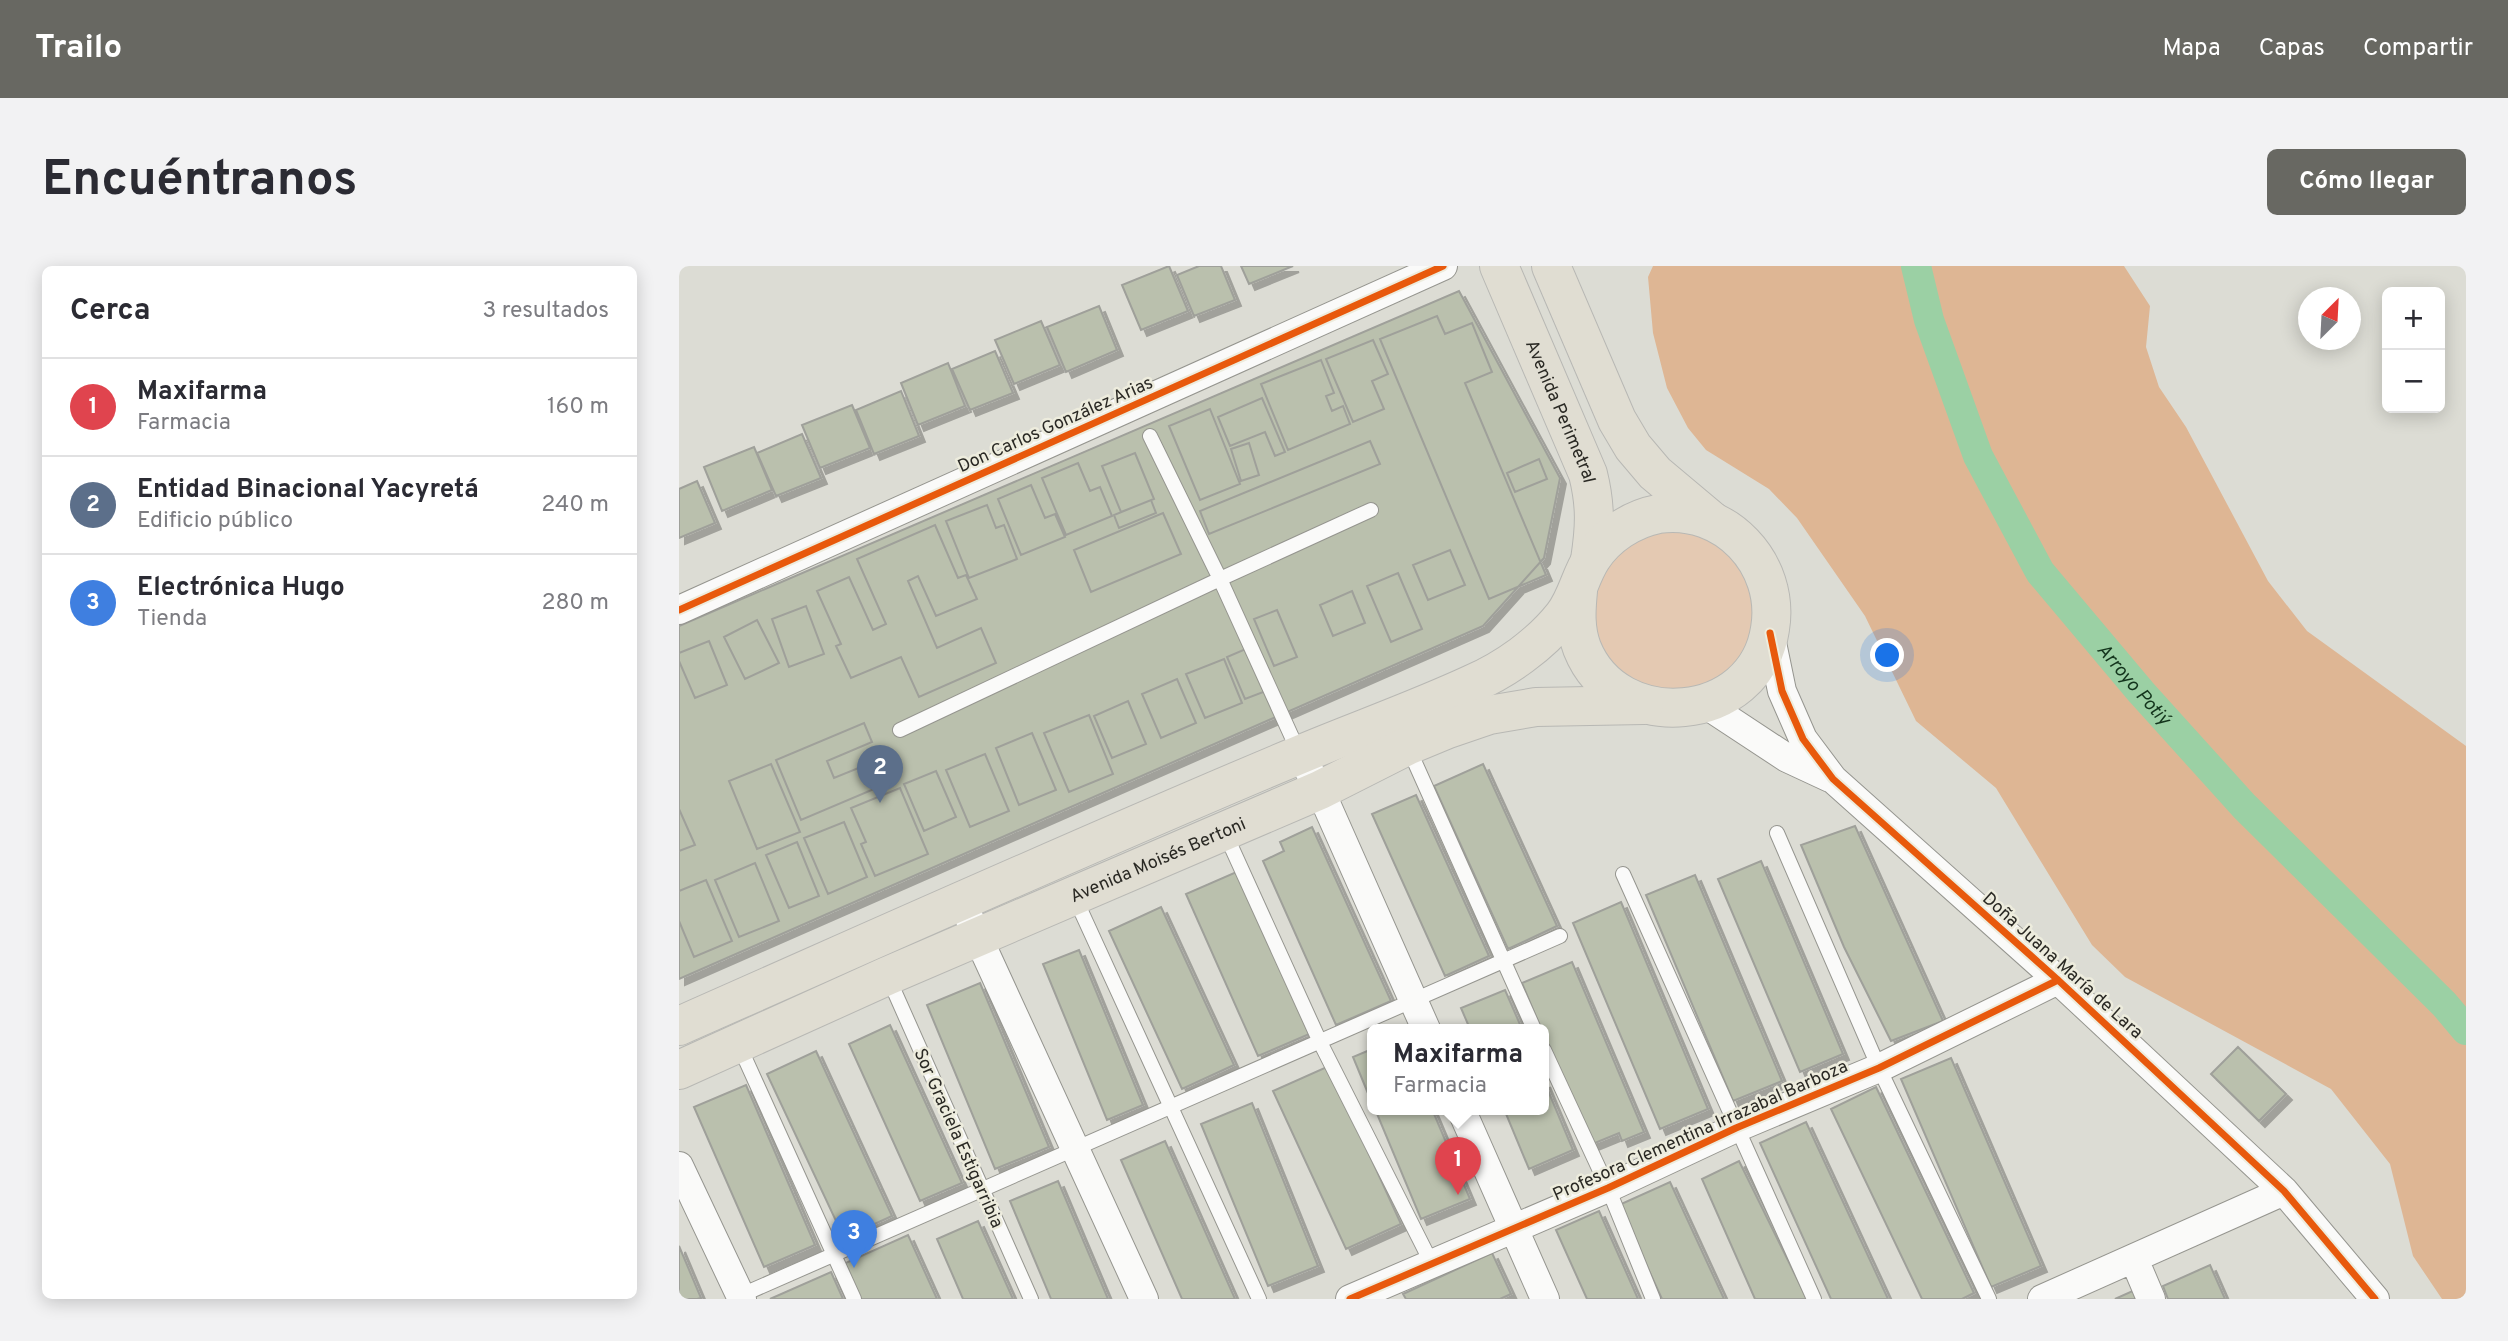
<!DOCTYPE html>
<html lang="es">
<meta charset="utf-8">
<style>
:root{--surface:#fff;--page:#f2f2f3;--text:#2b2b33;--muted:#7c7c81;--line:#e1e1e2;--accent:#686862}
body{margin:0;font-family:Overpass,sans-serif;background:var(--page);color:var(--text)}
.controls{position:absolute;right:21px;top:21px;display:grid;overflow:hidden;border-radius:10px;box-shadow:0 4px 18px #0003}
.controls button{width:63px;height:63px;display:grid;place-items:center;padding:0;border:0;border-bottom:2px solid var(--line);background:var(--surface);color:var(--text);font:35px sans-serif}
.compass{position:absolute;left:1619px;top:21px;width:63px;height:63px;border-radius:50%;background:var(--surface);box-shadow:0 4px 18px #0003;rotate:24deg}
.you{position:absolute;left:1209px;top:390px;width:24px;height:24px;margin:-18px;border:5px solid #fff;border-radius:50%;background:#1a73e8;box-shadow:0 0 0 10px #1a73e833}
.badge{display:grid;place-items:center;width:46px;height:46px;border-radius:50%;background:var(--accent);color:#fff;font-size:23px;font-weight:700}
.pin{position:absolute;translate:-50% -58px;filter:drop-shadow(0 2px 4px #0008)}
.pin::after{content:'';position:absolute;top:37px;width:24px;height:21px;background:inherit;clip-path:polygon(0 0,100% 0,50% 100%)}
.popup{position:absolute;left:688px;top:758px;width:182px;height:91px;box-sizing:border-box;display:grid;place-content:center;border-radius:10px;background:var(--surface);filter:drop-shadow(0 2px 5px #0005);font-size:23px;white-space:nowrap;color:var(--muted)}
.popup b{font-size:26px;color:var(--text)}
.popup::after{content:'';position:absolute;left:50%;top:100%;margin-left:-14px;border:14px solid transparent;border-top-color:var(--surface)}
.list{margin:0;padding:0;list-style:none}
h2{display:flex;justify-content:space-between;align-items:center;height:91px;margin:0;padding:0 28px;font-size:30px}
h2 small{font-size:23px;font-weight:400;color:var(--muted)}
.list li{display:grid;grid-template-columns:46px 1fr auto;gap:21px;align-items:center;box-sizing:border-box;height:98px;padding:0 28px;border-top:2px solid var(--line)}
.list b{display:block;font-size:26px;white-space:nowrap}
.list p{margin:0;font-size:23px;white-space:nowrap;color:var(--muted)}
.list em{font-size:23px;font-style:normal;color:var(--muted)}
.map{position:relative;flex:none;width:1787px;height:1033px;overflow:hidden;border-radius:10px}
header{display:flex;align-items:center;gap:42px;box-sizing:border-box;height:98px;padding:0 35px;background:var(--accent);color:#fff}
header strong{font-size:33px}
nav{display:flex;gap:38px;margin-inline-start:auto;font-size:24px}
.intro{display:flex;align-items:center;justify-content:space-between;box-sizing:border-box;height:168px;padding:0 42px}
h1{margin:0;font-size:49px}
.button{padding:18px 32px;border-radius:10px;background:var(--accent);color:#fff;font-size:24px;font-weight:700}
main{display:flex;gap:42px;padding:0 42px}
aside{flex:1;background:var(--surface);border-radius:10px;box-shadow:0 4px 18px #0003}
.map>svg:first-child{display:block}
.green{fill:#e4c9b2}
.forest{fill:#deb694}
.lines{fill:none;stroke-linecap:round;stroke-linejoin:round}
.canal{stroke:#9bd0a4;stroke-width:30}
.building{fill:#bac0ad;stroke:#9fa09a;stroke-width:2;filter:url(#shadow)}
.lane-casing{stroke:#95958f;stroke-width:16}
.street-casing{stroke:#95958f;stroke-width:30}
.primary-casing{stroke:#b8b8b4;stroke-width:40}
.lane{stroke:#fafaf9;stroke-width:14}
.street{stroke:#fafaf9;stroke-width:28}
.primary{stroke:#e0ddd2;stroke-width:38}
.cycleway-casing{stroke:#edecdd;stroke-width:11}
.cycleway{stroke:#e8590c;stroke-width:7}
.labels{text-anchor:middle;stroke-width:5;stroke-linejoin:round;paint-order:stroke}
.street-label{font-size:18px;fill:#2a2924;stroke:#edecdd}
.water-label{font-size:19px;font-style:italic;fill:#13341c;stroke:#edecdd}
</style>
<header>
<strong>Trailo</strong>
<nav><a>Mapa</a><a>Capas</a><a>Compartir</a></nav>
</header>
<div class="intro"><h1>Encuéntranos</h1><a class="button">Cómo llegar</a></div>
<main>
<aside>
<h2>Cerca<small>3 resultados</small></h2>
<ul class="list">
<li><span class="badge" style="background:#e0444e">1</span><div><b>Maxifarma</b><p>Farmacia</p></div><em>160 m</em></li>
<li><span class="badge" style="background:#5c6f8a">2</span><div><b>Entidad Binacional Yacyretá</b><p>Edificio público</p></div><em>240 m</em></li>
<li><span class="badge" style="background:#3f7fe0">3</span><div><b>Electrónica Hugo</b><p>Tienda</p></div><em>280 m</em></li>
</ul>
</aside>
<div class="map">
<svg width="1787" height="1033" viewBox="0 0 1787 1033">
<defs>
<filter id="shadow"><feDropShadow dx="6" dy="6" stdDeviation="0" flood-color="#0004"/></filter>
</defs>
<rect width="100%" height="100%" fill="#dcdcd4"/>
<path class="green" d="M 973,263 L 1027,265 L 1070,298 L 1077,379 L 1038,421 L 980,428 L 931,398 L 917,372 L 917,318 L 929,294 Z"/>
<path class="forest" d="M 974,0 L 1445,0 L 1471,40 L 1467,81 L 1480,121 L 1507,161 L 1589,315 L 1628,365 L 1787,480 L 1787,1033 L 1763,1033 L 1734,990 L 1711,898 L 1652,823 L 1446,711 L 1413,679 L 1317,522 L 1237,455 L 1186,350 L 1118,252 L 1090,223 L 1027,184 L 1009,162 L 988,122 L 974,67 L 969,11 Z"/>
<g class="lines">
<path class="canal" id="s1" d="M 1237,0 L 1250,54 L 1299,190 L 1361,306 L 1462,426 L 1565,540 L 1765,738 L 1787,764"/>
</g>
<path class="building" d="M 490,0 L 509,45 L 462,64 L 443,19 Z
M 520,0 L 542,0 L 556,34 L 515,50 L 498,9 Z
M 562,0 L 614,0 L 570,18 Z
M 780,25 L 881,212 L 865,292 L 804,360 L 0,713 L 0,360 Z
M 420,40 L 438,84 L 387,106 L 368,61 Z
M 758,50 L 766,68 L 793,57 L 813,106 L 786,117 L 867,309 L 810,333 L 701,73 Z
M 362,55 L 381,99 L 335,118 L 316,74 Z
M 694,74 L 709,108 L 693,115 L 705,143 L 674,156 L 647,93 Z
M 316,85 L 334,127 L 291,144 L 273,103 Z
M 642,94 L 655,127 L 647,130 L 653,145 L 664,140 L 671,158 L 609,184 L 582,118 Z
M 269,97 L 286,140 L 239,159 L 222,117 Z
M 222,125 L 240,170 L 195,188 L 177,144 Z
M 583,132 L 606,186 L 596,190 L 586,166 L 551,180 L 539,151 Z
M 173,139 L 191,182 L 141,202 L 123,159 Z
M 531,143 L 561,218 L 521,234 L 490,160 Z
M 123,168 L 142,212 L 97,230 L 78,187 Z
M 691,175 L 701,198 L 530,268 L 521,245 Z
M 570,177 L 580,209 L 562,215 L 552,183 Z
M 75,181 L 93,224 L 43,245 L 25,201 Z
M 456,187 L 475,233 L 442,246 L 423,200 Z
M 860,193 L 868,213 L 836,226 L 828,207 Z
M 399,197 L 411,225 L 421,221 L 433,250 L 387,269 L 363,212 Z
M 18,215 L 36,257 L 0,272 L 0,223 Z
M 352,219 L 366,252 L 376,248 L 386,271 L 342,289 L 319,233 Z
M 472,234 L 477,247 L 440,262 L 435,249 Z
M 308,239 L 317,262 L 325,259 L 338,293 L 290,312 L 267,255 Z
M 484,247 L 502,288 L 412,326 L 395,284 Z
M 256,259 L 279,312 L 287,309 L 298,333 L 257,350 L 239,310 L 229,315 L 258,382 L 302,362 L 317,397 L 240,431 L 222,391 L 172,412 L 157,380 L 162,378 L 138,325 L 170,311 L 194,364 L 207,358 L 178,293 Z
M 771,284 L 786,319 L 749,334 L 734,299 Z
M 719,307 L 743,363 L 712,376 L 688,320 Z
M 673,325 L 686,357 L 654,370 L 641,339 Z
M 127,340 L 145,388 L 110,401 L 93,353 Z
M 598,344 L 618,391 L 595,400 L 575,353 Z
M 78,354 L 100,397 L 66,413 L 45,371 Z
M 30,375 L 48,419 L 16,432 L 0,395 L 0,387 Z
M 569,382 L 587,425 L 566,433 L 548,391 Z
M 545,393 L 563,437 L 526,452 L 507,408 Z
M 498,413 L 517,457 L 482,472 L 463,428 Z
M 449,435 L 467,478 L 433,492 L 415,450 Z
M 410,449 L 434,508 L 390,526 L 365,467 Z
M 185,457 L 193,476 L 148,495 L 155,512 L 204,492 L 214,515 L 122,554 L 97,494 Z
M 353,467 L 377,524 L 340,539 L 317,482 Z
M 306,488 L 330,545 L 291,561 L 267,504 Z
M 92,498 L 121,566 L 78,583 L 50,515 Z
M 804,498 L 878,660 L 829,683 L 755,520 Z
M 257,505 L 277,551 L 245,565 L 225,518 Z
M 221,522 L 249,588 L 196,610 L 182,578 L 187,576 L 172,542 Z
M 737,529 L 810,690 L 766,710 L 693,548 Z
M 0,543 L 16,579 L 0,585 Z
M 165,556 L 188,611 L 149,628 L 125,572 Z
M 1176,560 L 1264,755 L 1212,775 L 1165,681 L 1122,579 Z
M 633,561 L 712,735 L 657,759 L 584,595 L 605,585 L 601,576 Z
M 118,576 L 140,630 L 110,642 L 87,589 Z
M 1082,595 L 1164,788 L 1121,806 L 1039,613 Z
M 76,597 L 100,655 L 60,671 L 36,614 Z
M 562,604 L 635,766 L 579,790 L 507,628 Z
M 1016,609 L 1103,815 L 1054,835 L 967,629 Z
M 27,614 L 53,675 L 15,691 L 0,655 L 0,625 Z
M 942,636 L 1029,843 L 981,863 L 894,657 Z
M 482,641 L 555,799 L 503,823 L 430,665 Z
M 400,684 L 464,839 L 428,854 L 364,698 Z
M 893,696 L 965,866 L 943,875 L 940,867 L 911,879 L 865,768 L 865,763 L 862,763 L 843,717 Z
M 301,717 L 370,881 L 316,903 L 248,739 Z
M 826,724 L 843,763 L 791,763 L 782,742 Z
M 211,759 L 283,917 L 241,935 L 170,778 Z
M 1559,781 L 1607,828 L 1580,855 L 1532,808 Z
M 693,783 L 693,837 L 674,791 Z
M 137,785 L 213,950 L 165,972 L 88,808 Z
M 1272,792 L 1362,1000 L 1312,1021 L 1222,813 Z
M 650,800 L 722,958 L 667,983 L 594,825 Z
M 865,815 L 894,884 L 850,903 L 825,843 L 865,843 Z
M 67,819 L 136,979 L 85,1001 L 15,841 Z
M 1197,821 L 1295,1027 L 1283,1033 L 1243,1033 L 1152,843 Z
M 573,837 L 639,1000 L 589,1020 L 522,858 Z
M 696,843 L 753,843 L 791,933 L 742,953 Z
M 1127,856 L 1209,1033 L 1152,1033 L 1081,877 Z
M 486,875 L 556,1033 L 503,1033 L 442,894 Z
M 1060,895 L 1128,1033 L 1076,1033 L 1023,913 Z
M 379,915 L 429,1033 L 372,1033 L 331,935 Z
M 991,916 L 1045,1033 L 983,1033 L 940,939 Z
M 920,945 L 959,1033 L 908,1033 L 877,964 Z
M 299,955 L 334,1033 L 284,1033 L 258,973 Z
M 229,969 L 258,1033 L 176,1033 L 160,1000 Z
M 0,980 L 22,1032 L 18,1033 L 0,1033 Z
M 813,987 L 832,1028 L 821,1033 L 727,1033 L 724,1028 Z
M 1531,999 L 1546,1033 L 1489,1033 L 1484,1020 Z
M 152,1006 L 164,1033 L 91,1033 Z
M 1458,1023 L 1462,1033 L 1436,1033 Z"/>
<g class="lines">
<g class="lane-casing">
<path id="lane" d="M 471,170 L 541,313 L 621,489
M 221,464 L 541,313 L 692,244
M 729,481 L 855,763
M 546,567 L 641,776 L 753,998
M 1098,567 L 1200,802 L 1310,1033
M 944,608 L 1135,1033
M 396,632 L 580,1033
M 209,711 L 352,1033
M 59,777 L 175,1033
M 865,784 L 929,922 L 974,1033
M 58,1031 L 881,670"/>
</g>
<g class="street-casing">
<path id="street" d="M 0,344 L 764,0
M 1091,367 L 1103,425 L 1124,473 L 1154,513 L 1379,714 L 1605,925 L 1696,1033
M 1026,438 L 1108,492 L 1151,512
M 621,489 L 641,524 L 747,763
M 291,654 L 465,1033
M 782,843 L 866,1033
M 0,900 L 63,1033
M 1455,993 L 1472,1033
M 671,1033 L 929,922 L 1057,862 L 1200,802 L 1379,714
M 1363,1033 L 1605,925"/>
</g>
<g class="primary-casing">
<g id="primary">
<path id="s2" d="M 820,0 L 909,208 C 917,240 916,261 911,294"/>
<path d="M 872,0 L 938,154 L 954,181 L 976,207 L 1032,254"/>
<path d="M 0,760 C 206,669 412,576 620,489 C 677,465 737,444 793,418 C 827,403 861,379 884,350 C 898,332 901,310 913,292 C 927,270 953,253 979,248 C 1046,238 1102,298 1091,363 C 1077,458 938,470 903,382 C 896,363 897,345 899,325"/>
<path id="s3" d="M 0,804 L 208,710 L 641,524 L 728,480 L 769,463 L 810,449 L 857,441 L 965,439"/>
</g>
</g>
<use href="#lane" class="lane"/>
<use href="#street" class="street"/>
<use href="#primary" class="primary"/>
<g class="cycleway-casing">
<path id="cycleway" d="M 0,344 L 764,0
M 1091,367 L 1103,425 L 1124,473 L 1154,513 L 1379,714 L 1605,925 L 1696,1033
M 671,1033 L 929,922 L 1057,862 L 1200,802 L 1379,714"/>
</g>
<use href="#cycleway" class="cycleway"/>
</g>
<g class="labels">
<g class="street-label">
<text dy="6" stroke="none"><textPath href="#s2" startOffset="158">Avenida Perimetral</textPath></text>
<text transform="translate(376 158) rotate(-24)" y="6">Don Carlos González Arias</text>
<text dy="6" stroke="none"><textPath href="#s3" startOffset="523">Avenida Moisés Bertoni</textPath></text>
<text transform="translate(1384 699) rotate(42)" y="6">Doña Juana María de Lara</text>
<text transform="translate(1021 864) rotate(-24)" y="6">Profesora Clementina Irrazabal Barboza</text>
<text transform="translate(280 872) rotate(66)" y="6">Sor Graciela Estigarribia</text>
</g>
<g class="water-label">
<text dy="7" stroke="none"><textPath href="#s1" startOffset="478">Arroyo Poti´y</textPath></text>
</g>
</g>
</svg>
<div class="controls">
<button>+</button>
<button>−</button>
</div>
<svg class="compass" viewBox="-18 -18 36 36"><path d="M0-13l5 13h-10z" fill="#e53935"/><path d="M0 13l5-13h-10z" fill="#7c7c81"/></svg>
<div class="you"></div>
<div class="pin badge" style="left:779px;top:929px;background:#e0444e">1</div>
<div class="popup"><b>Maxifarma</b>Farmacia</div>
<div class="pin badge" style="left:201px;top:537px;background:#5c6f8a">2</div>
<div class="pin badge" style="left:175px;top:1002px;background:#3f7fe0">3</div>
</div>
</main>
